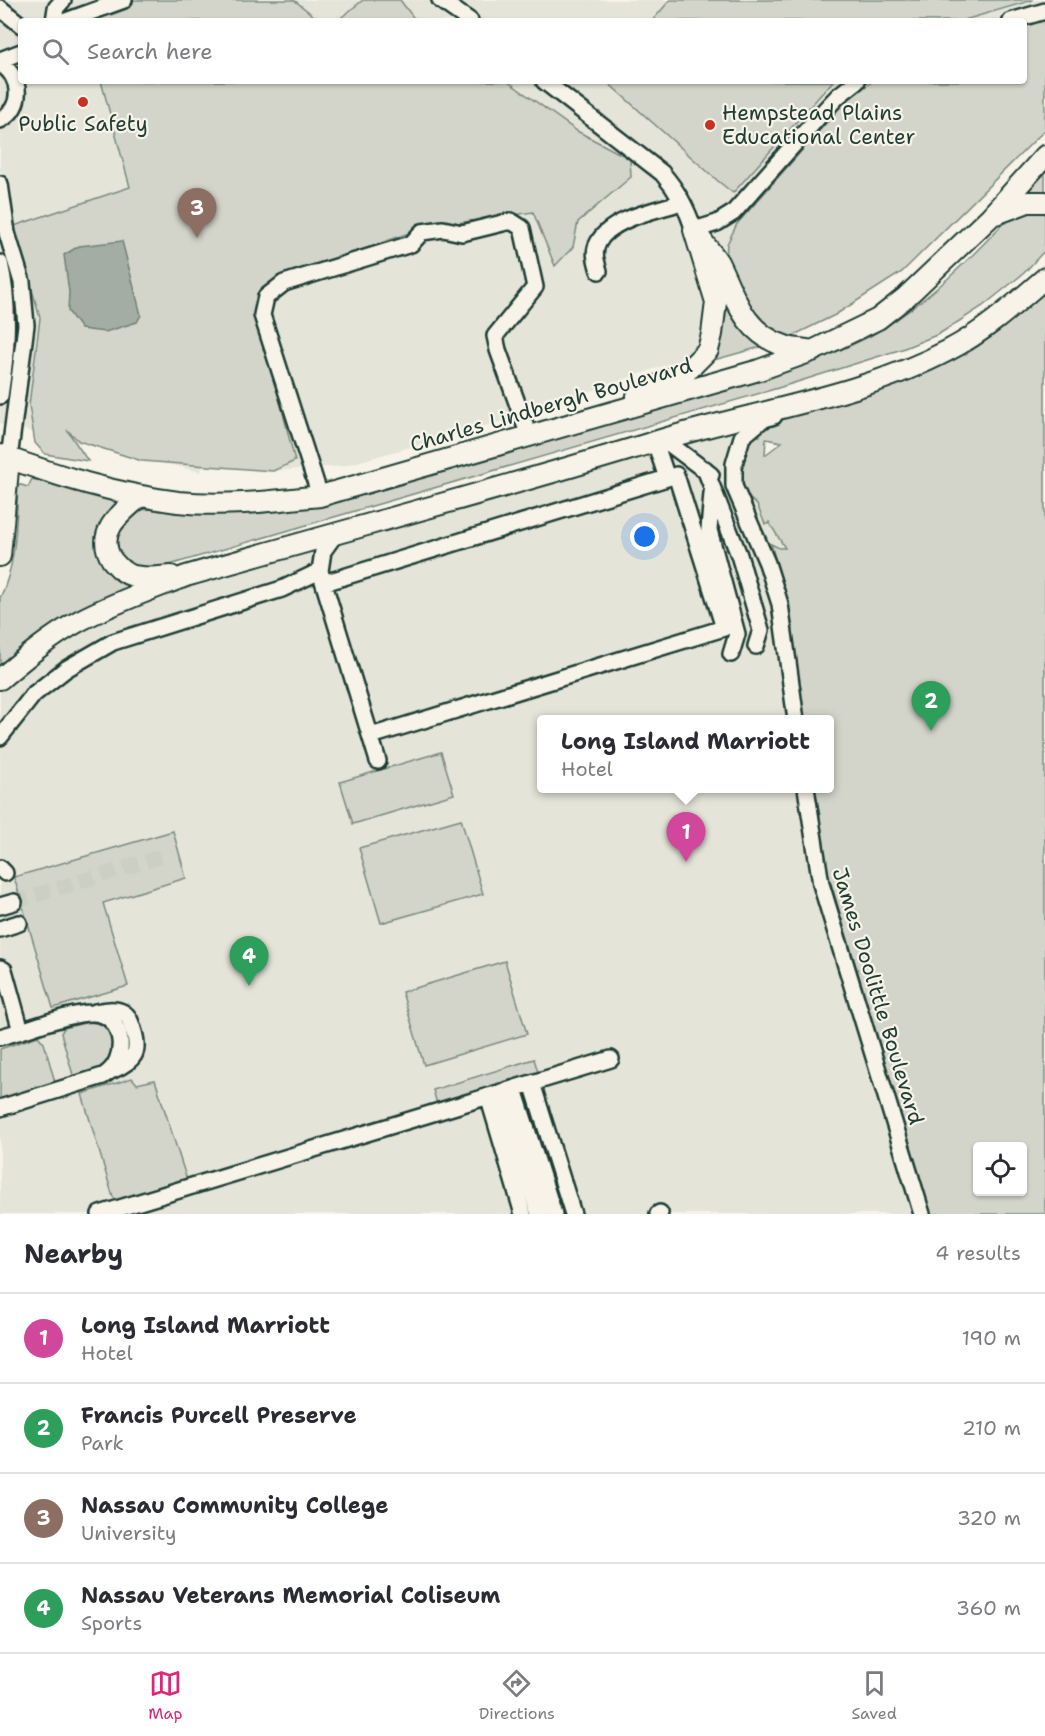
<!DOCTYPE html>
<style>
:root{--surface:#fff;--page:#f2f2f3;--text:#2b2b33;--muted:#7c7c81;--line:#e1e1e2;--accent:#db2777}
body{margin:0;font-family:"Shantell Sans",sans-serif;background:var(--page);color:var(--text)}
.controls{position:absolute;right:18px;bottom:18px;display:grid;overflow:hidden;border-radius:6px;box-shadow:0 2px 4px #0004}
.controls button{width:54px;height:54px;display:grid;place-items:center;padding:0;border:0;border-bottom:2px solid var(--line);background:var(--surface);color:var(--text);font:30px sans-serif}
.you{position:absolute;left:645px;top:537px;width:21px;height:21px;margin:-15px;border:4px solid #fff;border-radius:50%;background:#1a73e8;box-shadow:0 0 0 9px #1a73e833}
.badge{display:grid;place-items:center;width:39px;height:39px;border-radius:50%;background:var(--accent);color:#fff;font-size:20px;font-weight:700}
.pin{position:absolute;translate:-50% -50px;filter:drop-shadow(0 2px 3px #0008)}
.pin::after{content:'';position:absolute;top:32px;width:21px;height:18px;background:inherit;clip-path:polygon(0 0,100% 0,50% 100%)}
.popup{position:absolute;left:537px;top:715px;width:297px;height:78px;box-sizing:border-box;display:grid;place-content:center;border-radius:6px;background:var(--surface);filter:drop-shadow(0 2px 4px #0005);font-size:20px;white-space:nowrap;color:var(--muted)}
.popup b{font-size:22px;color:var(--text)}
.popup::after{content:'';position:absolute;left:50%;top:100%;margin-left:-12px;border:12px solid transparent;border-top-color:var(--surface)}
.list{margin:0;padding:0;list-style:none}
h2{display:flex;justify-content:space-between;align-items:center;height:78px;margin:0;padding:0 24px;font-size:26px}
h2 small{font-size:20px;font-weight:400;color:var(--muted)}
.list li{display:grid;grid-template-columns:39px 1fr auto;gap:18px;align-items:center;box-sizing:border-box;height:90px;padding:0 24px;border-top:2px solid var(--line)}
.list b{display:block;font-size:22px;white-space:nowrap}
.list p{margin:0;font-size:20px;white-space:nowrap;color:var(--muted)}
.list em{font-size:20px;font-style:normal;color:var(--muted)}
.icon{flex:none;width:33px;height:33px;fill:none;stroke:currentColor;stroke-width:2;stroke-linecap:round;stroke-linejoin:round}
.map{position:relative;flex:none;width:1045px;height:1214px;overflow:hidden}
.search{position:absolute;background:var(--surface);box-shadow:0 2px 4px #0004;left:18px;right:18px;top:18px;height:66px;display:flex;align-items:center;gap:15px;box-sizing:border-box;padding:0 21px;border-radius:6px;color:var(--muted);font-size:22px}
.sheet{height:438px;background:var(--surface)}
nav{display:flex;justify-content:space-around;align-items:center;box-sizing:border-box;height:84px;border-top:2px solid var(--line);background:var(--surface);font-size:16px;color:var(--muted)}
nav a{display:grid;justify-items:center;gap:3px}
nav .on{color:var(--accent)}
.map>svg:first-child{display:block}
.built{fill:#e5e4d9;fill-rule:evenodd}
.green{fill:#d3d5ca;stroke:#79897f;stroke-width:1.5;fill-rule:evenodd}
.water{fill:#a4ada3;stroke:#6f8077;stroke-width:1.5}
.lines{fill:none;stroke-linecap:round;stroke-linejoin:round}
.minor-tunnel{stroke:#cccfc4;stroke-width:15;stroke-dasharray:15 8;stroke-linecap:butt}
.minor-casing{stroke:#1f3d34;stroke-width:20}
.major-casing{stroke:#1f3d34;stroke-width:24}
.minor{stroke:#f7f3e8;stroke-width:15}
.major{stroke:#f7f3e8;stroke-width:20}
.poi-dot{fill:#c8321e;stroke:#f7f3e8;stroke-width:2}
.labels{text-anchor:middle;stroke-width:4.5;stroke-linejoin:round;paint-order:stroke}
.poi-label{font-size:21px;fill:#1f3d34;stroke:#f7f3e8;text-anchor:start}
.street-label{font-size:21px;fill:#1f3d34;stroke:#f7f3e8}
</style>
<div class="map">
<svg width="1045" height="1214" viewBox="0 0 1045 1214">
<rect width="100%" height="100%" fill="#f7f3e8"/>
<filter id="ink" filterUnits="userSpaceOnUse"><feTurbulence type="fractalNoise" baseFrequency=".0167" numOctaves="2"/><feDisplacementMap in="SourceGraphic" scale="12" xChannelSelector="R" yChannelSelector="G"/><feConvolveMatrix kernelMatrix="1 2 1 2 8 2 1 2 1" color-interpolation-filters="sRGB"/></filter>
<g filter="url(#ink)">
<path class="built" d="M 0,0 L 1045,0 L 1045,67 L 709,298 L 703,347 L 689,357 L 588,392 L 542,410 L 343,466 L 273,471 L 295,461 L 255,303 L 201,472 L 0,424 ZM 21,21 L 1024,21 L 1024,81 L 21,81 Z
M 730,425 L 740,474 L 789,555 L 815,719 L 542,720 L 542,788 L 823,789 L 941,1214 L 0,1214 L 0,682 L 115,606 Z"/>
<path class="green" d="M 129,0 L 294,0 L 320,21 L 72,21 Z
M 363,0 L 400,0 L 416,21 L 337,21 Z
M 670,0 L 1033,0 L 961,21 L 652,21 Z
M 1045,16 L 1045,130 L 902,272 L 835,315 L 790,337 L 776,338 L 760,330 L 726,259 L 727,244 L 737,224 L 843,104 L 873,81 L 1024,81 L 1024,23 Z
M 101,81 L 507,81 L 577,131 L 630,159 L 631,177 L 578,222 L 573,247 L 555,266 L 533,212 L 423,228 L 305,270 L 255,302 L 295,461 L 273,471 L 142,461 L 79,441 L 67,430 L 88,461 L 45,454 L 35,443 L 29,405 L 40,318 L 14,226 L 130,187 Z
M 606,81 L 833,81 L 733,193 L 718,181 Z
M 1045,168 L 1045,194 L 1022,195 Z
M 1045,208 L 1045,250 L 1024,273 L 983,306 L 939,334 L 902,349 L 778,388 L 152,570 C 131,570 125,566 114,548 L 120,520 L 133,511 L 150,509 L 176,513 L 262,513 L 315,506 L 348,499 L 783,372 C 812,361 844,350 872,335 C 926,304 972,257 1014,212 Z
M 1045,284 L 1045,1214 L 931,1214 L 826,867 L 815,789 L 830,788 L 830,720 L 804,719 L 789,606 L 771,544 L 779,548 L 785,548 L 769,522 L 768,524 L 765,524 L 757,505 L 747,496 L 738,471 L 748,438 L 760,436 L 758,431 L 766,422 L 864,394 ZM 766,439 L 782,442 L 765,455 ZM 978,1146 L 1022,1146 L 1022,1192 L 978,1192 Z
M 719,287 C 733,317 735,329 764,346 L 700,364 Z
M 32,479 L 76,492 L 122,498 C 103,515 99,523 98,548 L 141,585 L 0,668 L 0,598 C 17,564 16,521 18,484 L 28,487 Z
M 441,752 L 454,794 L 353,824 L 340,782 Z
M 461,819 L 483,894 L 381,923 L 359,848 Z
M 173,831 L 186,878 L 103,903 L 128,986 L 53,1008 L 14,877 Z
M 505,961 L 527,1034 L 424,1065 L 402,992 Z
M 89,1022 C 93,1023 99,1023 103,1026 C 118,1036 119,1060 103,1070 C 97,1074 87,1076 80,1078 L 73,1075 L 61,1033 L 64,1028 Z
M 38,1036 L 44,1043 L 55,1082 L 51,1086 L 0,1102 L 0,1049 Z
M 534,1059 L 538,1072 L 437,1104 L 433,1090 Z
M 132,1078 L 137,1084 L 155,1080 L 187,1180 L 119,1201 L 113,1197 L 82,1094 Z"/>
<path class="water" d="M 122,241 L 141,315 L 137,322 L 105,332 L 81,329 L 68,311 L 69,292 L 64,255 L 79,246 Z"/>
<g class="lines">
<path class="minor-tunnel" d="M 14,902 L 163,856"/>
<g class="minor-casing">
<path id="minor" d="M 440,0 L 470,21
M 0,8 L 21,25
M 54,21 L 56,8 L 63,0
M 66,21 L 124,0
M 1011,21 L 1045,11
M 0,60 L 21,52
M 0,64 C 22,76 24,108 0,120
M 544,81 L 662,173 C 677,190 687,208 694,230
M 0,184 L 7,233 L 22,282 L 26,325 L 9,459
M 694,230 L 717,223 L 733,213 L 821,114 L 838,96 L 857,81
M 0,263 C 10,307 7,351 0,396
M 599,271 C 596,261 593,252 598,243 C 610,218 658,210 682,202
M 774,416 L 762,420 L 742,437 L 734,464 L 734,486 L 767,563 L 780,604 L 796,720
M 663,439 L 711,475
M 705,469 L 739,555 L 761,630 L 756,646
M 712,493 L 709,530 L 737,634 L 731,654
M 320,496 L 262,315 L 266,297 L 284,283 L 411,244 L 422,232 L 443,229 L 462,233 L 511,221 L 522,228 L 535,287 L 495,336 L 498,350 L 529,436
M 320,571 L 323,551 L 336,533
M 324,583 L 667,478 L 655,442
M 371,736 L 724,628 L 676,475 L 667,478
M 0,737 L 34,694 L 66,669 L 113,642 L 282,589 L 320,571 L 378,761
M 806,788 L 821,884 L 922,1214
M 0,868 L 5,873
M 0,906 L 14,902
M 0,929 L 19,923
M 0,968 L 4,970 L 21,1031 C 40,1025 74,1012 94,1013 C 124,1014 130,1061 103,1076 L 0,1108
M 95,1012 C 104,1010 115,1008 124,1013 C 129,1016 131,1023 133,1029 C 141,1053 134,1061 113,1070
M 0,1037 L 21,1031
M 532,1083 L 573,1214
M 514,1089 L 554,1214
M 501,1092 L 539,1214
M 488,1096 L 523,1214
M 100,1214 L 611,1059
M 658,1214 L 660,1213"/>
</g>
<g class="major-casing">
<path id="major" d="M 996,214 L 1028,202 L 1045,202
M 701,239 C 706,247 713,254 718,262 C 735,296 743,333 785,346 C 793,349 803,349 812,351
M 637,396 L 687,371 L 708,350 L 712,334 L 716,302 L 694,230
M 0,455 C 58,476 116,494 178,502 C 225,507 273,501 320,496 L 759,370 L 812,351 L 878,319 L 906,297 L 990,217 L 1045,156
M 141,496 C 122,512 94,532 112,560 C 118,567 124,574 134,576 C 146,579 159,577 171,576
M 0,556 L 9,459
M 0,679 C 25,658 50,637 79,621 C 113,603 150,590 186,576 C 345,530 505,488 664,439 C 759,410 860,397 949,350 C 984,332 1015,304 1045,278"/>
</g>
<use href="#minor" class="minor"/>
<use href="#major" class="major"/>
</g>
</g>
<g class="poi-dot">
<circle cx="83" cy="102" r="6"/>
<circle cx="710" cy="125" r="6"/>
</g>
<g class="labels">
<g class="poi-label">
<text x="722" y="120">Hempstead Plains<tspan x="722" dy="24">Educational Center</tspan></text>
<text x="83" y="131" text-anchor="middle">Public Safety</text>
</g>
<g class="street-label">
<text transform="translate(551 405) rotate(-16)" y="7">Charles Lindbergh Boulevard</text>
<text transform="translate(878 996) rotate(73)" y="7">James Doolittle Boulevard</text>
</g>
</g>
</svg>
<div class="controls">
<button><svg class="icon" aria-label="locate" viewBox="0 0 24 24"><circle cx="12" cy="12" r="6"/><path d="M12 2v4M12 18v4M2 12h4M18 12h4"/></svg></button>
</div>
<div class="you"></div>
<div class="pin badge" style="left:686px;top:862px;background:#d1479c">1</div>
<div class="popup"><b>Long Island Marriott</b>Hotel</div>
<div class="pin badge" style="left:931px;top:731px;background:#2e9e5b">2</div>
<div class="pin badge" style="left:197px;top:238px;background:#8d6e63">3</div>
<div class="pin badge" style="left:249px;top:986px;background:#2e9e5b">4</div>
<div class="search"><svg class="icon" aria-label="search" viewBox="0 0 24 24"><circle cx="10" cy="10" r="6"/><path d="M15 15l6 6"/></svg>Search here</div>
</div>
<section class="sheet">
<h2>Nearby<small>4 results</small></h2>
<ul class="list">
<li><span class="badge" style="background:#d1479c">1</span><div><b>Long Island Marriott</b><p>Hotel</p></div><em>190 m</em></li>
<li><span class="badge" style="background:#2e9e5b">2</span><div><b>Francis Purcell Preserve</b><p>Park</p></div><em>210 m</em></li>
<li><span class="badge" style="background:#8d6e63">3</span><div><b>Nassau Community College</b><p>University</p></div><em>320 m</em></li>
<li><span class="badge" style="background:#2e9e5b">4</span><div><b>Nassau Veterans Memorial Coliseum</b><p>Sports</p></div><em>360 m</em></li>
</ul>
</section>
<nav>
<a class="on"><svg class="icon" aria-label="map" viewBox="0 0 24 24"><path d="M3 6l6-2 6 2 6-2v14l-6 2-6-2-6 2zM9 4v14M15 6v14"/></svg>Map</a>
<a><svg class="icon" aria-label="directions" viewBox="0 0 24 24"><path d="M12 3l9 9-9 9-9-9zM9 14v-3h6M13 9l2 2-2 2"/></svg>Directions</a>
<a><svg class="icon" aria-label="saved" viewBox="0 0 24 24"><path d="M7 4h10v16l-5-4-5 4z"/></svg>Saved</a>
</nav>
